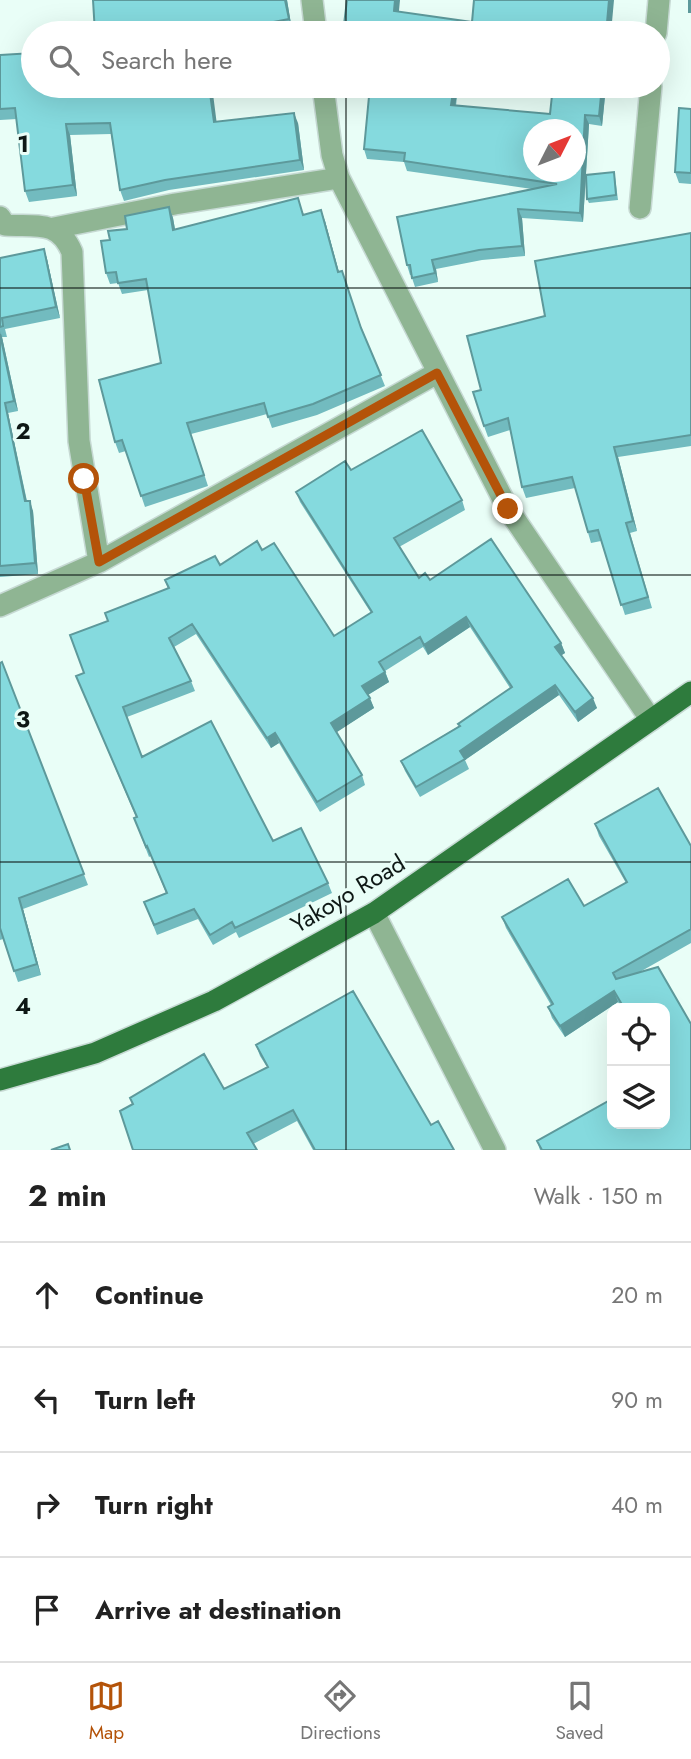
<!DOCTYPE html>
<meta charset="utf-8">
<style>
:root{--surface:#fff;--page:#f6f6f6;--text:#222;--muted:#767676;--line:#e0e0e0;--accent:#b45309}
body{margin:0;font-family:Jost,sans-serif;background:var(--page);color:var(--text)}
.controls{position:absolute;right:21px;bottom:21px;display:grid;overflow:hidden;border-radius:14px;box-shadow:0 7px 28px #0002}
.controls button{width:63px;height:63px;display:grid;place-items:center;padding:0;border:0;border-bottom:2px solid var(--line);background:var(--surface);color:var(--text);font:35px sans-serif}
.compass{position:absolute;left:523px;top:119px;width:63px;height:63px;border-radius:50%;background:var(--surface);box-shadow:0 7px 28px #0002;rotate:48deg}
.stop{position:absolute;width:21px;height:21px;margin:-16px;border:5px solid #b45309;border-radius:50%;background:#fff}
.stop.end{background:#b45309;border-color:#fff;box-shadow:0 2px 7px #0008}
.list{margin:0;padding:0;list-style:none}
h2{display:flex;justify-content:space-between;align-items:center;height:91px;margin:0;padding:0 28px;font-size:30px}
h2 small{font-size:23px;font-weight:400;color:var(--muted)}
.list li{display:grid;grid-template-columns:46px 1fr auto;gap:21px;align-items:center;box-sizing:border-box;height:105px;padding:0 28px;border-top:2px solid var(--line)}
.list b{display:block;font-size:26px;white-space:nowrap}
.list em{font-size:23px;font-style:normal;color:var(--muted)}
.icon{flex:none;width:38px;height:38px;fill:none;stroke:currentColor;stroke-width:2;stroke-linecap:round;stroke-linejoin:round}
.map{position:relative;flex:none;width:691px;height:1150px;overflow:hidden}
.search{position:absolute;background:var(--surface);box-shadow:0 7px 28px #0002;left:21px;right:21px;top:21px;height:77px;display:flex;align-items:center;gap:18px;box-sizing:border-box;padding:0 24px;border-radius:38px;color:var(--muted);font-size:26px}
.sheet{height:511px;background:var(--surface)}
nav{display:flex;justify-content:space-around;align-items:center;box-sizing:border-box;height:98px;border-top:2px solid var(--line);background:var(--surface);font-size:19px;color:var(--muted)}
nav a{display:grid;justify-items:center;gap:4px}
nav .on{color:var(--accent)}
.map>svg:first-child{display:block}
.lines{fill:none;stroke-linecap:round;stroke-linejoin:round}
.minor-casing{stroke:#c6d9d3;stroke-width:24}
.major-casing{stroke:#c6d9d3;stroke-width:24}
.minor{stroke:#8fb593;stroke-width:21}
.major{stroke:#2e7b3d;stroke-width:21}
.wall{fill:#72bbbf}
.shaded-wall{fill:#5d999b}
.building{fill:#85dade;stroke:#5d999b;stroke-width:2;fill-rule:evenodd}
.route{stroke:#b45309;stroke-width:9}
.grid{fill:none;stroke:#0e1815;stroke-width:2;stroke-opacity:0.55}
.labels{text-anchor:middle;stroke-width:6;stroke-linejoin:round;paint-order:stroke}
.street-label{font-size:24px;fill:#0e1815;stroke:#e9fef7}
.grid-label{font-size:23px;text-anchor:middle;font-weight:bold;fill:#0e1815;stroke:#e9fef7;stroke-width:6;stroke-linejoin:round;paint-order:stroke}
</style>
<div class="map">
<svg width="691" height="1150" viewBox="0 0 691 1150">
<rect width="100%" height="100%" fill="#e9fef7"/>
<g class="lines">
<g class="minor-casing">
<path id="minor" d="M 312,0 L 316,33
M 656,33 L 659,0
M 323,86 L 332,155 L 339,178 L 508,509 L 651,720
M 640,208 L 651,86
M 0,217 L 5,225 C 36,227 58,219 72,252 L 79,441 L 99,562
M 54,228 L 175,204 L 339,178
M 0,606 L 99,562 L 437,373
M 374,913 L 495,1150"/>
</g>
<g class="major-casing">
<path id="major" d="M 0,1080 L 95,1053 L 214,1001 L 374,913 L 691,692"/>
</g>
<use href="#minor" class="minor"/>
<use href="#major" class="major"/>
</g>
<path class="wall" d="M 93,0 L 287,0 L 292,30 L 274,33 L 95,33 Z
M 0,55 L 216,122 L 298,123 L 304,170 L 169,190 L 124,201 L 120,190 L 111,134 L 70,135 L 77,196 L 29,202 L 25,191 L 17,119 L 0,120 Z
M 370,86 L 458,86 L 456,106 L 550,114 L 553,86 L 606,86 L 602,126 L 589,124 L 583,222 L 522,218 L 525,256 L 482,260 L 436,269 L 438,282 L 415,287 L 411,275 L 410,275 L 407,265 L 532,189 L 407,171 L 404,162 L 367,159 L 364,149 Z
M 691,109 L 691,184 L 679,183 L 675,172 Z
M 615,177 L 618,200 L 589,203 L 587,199 Z
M 169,207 L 173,218 L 175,229 L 304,214 L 325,221 L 339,272 L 385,386 L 317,415 L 272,428 L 267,414 L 191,434 L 208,486 L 145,507 L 126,451 L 119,453 L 115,442 L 161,363 L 148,290 L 122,294 L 118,283 L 110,284 L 106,273 L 110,240 L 127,229 Z
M 691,233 L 691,446 L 618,457 L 637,531 L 630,533 L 652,608 L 625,615 L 601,541 L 591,543 L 575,488 L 526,498 L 522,487 L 510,430 L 488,437 L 484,426 L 481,390 L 545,316 Z
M 44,249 L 47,259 L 60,318 L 5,329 L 7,337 L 2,337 L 18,411 L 8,413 L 27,501 L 33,511 L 38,574 L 0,577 L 0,258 Z
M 351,470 L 462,500 L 465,510 L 399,547 L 419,578 L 430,580 L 561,643 L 565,653 L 561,655 L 597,708 L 578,722 L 559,695 L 465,760 L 469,769 L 420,797 L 405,771 L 401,761 L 459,726 L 510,688 L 470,627 L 428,655 L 423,647 L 385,671 L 389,682 L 368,695 L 374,708 L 336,732 L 362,775 L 365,785 L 320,812 L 279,743 L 271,748 L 196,634 L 174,647 L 191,681 L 195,691 L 127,717 L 142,757 L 273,841 L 328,883 L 332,893 L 239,938 L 236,932 L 213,945 L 198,919 L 157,935 L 144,902 L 166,893 L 151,856 L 149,857 L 134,818 L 136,817 L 76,676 L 84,673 L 108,621 L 168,589 L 165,580 L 220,565 L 262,550 L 334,636 L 371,613 L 300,502 L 296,492 Z
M 2,662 L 88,885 L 23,909 L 41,975 L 18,982 L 3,939 L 0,940 L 0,663 Z
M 658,788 L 691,846 L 691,943 L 638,973 L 658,967 L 691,1024 L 691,1150 L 540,1150 L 537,1141 L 612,1099 L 612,1124 L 665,1124 L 665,1008 L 621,1008 L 618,1002 L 565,1037 L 552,1018 L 548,1007 L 551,1005 L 506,928 L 502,917 L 568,879 L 584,906 L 626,883 L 599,836 L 595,824 Z
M 256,1045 L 431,1125 L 454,1150 L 313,1150 L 297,1121 L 253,1144 L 133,1104 L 130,1098 L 224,1089 L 267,1067 L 260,1056 Z"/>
<path class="shaded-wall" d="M 285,0 L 287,0 L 292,30 L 289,19 Z
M 395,0 L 400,0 L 398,21 L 394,11 Z
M 609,0 L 614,0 L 611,33 L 607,23 Z
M 209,86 L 212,86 L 218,133 L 214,122 Z
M 454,86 L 458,86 L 454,115 L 451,105 Z
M 602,86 L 606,86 L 602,126 L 599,116 Z
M 294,113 L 298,123 L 304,170 L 300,160 Z
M 585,115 L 589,124 L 583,222 L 580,213 Z
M 66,124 L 70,135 L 77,196 L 73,185 Z
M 169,207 L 173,218 L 177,241 L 173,230 Z
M 518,209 L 522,218 L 525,256 L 522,246 Z
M 321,210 L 325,221 L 342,284 L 338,272 Z
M 44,249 L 47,259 L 60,318 L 56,307 Z
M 432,260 L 436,269 L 438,282 L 435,273 Z
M 0,331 L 2,337 L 18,411 L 14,401 Z
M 5,403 L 8,413 L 29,512 L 25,501 Z
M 614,447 L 618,457 L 637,531 L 633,521 Z
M 30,501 L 33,511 L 38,574 L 35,563 Z
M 466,617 L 470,627 L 428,655 L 424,645 Z
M 561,643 L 565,653 L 559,657 L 555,647 Z
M 385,672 L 389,682 L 366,696 L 362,686 Z
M 555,685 L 559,695 L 465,760 L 460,751 Z
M 370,698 L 374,708 L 334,734 L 331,723 Z
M 593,698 L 597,708 L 578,722 L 575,712 Z
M 275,733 L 279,743 L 271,748 L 267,738 Z
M 19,898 L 23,909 L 41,975 L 37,964 Z
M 614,991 L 618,1002 L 565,1037 L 560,1026 Z"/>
<path class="building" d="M 93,0 L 285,0 L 289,19 L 217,33 L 95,33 Z
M 347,0 L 395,0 L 394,11 L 472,22 L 474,0 L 609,0 L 607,23 L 622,25 L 621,33 L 343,33 Z
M 689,0 L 691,0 L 691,12 L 689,12 Z
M 33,53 L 33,86 L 209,86 L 214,122 L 294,113 L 300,160 L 165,180 L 120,190 L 110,123 L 66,124 L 73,185 L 25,191 L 15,108 L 0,109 L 0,55 Z
M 370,86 L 454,86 L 451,105 L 550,114 L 553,86 L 602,86 L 599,116 L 585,115 L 580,213 L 518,209 L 522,246 L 479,250 L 432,260 L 435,273 L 412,278 L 410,265 L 407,265 L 397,217 L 557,184 L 404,161 L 405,153 L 364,149 ZM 534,130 L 576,130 L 576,172 L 534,172 Z
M 679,108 L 691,109 L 691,173 L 675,172 Z
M 614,172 L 616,195 L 587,199 L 586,175 Z
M 298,198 L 303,215 L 321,210 L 338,272 L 342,271 L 361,328 L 381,375 L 313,404 L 268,417 L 264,403 L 187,423 L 204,475 L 141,496 L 122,440 L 115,442 L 99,380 L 161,363 L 146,279 L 118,283 L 116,272 L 106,273 L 101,241 L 110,240 L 108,231 L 127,229 L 125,216 L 169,207 L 173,230 Z
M 691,233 L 691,435 L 614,447 L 633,521 L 626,523 L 648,597 L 621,605 L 598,530 L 588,532 L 572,477 L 522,487 L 508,418 L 484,426 L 473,392 L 481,390 L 467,336 L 545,316 L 535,261 Z
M 44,249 L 56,307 L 2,318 L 3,326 L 0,327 L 0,258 Z
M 0,334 L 14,401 L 5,403 L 25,501 L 30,501 L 35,563 L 0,566 Z
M 422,430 L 462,500 L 394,538 L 419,578 L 425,573 L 430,580 L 491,539 L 561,643 L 555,647 L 593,698 L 575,712 L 555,685 L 460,751 L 465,759 L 416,787 L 401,761 L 460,726 L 458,724 L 512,687 L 466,617 L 424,645 L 420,637 L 379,662 L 385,672 L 362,686 L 370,698 L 331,723 L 362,775 L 317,802 L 275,733 L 267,738 L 192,624 L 169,638 L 191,681 L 123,707 L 142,757 L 211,721 L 273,841 L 301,828 L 328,883 L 235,928 L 232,922 L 210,935 L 194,909 L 154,925 L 144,902 L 167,893 L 147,846 L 146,847 L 134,818 L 137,817 L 76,676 L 84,673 L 70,635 L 108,621 L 105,613 L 169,588 L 165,580 L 215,556 L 220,565 L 257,541 L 262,550 L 274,543 L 334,636 L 372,612 L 296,492 L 345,461 L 351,470 Z
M 2,662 L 84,874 L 19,898 L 37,964 L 14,971 L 0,928 L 0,663 Z
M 658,788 L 691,846 L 691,929 L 613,973 L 616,979 L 658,967 L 691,1024 L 691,1150 L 542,1150 L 537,1141 L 612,1099 L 612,1124 L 665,1124 L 665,1008 L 624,1008 L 614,991 L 560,1026 L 548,1007 L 553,1004 L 502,917 L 568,879 L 584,906 L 627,882 L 595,824 Z
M 353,991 L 431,1125 L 438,1121 L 454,1150 L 315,1150 L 293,1110 L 247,1133 L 257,1150 L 133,1150 L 120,1111 L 133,1104 L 130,1098 L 204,1054 L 224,1089 L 268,1067 L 256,1045 Z
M 68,1144 L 70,1150 L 51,1150 Z"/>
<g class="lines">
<path class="route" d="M 84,479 L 99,562 L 437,373 L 508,509"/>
</g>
<path class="grid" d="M 346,0 L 346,33M 346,86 L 346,1150M 0,288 L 691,288M 0,575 L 691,575M 0,862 L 691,862"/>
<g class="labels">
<g class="street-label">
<text transform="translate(348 894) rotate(-31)" y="8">Yakoyo Road</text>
</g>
</g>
<g class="grid-label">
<text x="23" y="152">1</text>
<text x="23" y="439">2</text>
<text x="23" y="727">3</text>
<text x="23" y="1014">4</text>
</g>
</svg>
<div class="controls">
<button><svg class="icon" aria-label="locate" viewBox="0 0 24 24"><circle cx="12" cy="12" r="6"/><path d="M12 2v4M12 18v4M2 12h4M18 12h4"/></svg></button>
<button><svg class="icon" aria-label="layers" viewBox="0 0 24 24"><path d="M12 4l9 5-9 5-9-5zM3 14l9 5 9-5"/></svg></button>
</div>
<svg class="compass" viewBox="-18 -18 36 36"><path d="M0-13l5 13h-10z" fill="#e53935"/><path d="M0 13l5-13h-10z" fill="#767676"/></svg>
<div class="stop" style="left:84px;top:479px"></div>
<div class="stop end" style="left:508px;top:509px"></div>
<div class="search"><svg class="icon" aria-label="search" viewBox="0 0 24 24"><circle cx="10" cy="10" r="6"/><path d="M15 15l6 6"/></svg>Search here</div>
</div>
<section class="sheet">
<h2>2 min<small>Walk · 150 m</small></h2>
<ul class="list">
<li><svg class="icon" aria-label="ahead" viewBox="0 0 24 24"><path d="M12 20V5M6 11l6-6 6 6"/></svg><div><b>Continue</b></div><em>20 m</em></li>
<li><svg class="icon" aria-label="left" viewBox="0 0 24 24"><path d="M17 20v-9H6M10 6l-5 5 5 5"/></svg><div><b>Turn left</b></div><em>90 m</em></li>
<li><svg class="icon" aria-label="right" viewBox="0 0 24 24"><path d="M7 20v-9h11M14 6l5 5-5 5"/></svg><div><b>Turn right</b></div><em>40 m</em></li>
<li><svg class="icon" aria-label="arrive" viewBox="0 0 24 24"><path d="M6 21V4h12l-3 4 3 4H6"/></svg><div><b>Arrive at destination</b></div></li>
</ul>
</section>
<nav>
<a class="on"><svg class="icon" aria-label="map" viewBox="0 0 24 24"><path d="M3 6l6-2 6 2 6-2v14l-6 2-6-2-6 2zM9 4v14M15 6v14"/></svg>Map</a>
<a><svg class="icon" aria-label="directions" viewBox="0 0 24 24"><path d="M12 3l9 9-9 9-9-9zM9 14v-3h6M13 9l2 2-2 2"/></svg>Directions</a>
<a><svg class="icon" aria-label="saved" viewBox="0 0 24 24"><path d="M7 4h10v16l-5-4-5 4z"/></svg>Saved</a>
</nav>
